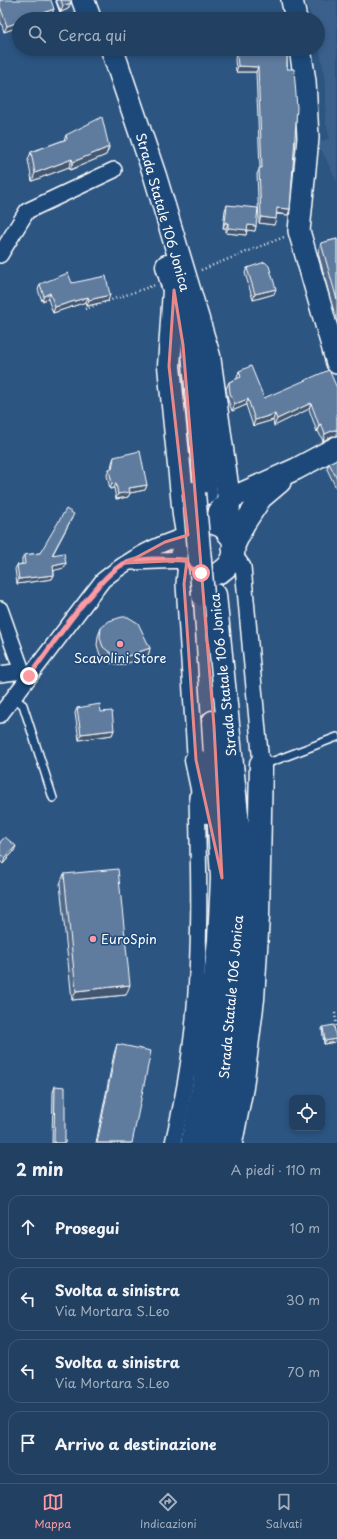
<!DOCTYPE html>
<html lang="it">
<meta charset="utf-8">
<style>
:root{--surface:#214062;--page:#294768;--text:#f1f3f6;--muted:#a2afbe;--line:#3e5977;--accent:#ff9aa2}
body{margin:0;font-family:"Playpen Sans",sans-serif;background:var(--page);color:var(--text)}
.controls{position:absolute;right:12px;bottom:12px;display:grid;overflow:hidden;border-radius:8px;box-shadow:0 2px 6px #0003}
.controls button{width:36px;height:36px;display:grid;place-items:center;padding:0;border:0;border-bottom:1px solid var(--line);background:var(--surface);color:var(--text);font:20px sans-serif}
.stop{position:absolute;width:12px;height:12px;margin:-9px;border:3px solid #ff9aa2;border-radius:50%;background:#fff}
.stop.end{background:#ff9aa2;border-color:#fff;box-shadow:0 1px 4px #0008}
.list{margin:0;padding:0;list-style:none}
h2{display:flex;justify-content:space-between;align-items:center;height:52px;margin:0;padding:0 16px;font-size:17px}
h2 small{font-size:13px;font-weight:400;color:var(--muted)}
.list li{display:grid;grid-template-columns:26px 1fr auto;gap:12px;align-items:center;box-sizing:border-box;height:64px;margin:0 8px 8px;padding:0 8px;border:1px solid var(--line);border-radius:12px}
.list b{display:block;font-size:15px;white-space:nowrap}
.list p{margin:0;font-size:13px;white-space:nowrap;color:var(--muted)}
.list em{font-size:13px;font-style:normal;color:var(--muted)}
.icon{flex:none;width:22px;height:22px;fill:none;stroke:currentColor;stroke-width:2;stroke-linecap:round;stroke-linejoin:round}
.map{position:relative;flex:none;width:337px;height:1143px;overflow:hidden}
.search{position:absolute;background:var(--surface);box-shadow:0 2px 6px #0003;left:12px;right:12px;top:12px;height:44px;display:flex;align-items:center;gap:10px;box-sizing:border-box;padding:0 14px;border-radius:22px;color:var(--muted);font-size:15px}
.sheet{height:340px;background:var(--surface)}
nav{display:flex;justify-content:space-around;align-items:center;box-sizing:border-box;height:56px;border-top:1px solid var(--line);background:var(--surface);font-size:11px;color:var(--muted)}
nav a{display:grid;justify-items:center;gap:2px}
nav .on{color:var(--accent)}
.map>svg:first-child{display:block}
.built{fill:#3b618b}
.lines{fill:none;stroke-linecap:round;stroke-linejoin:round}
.lane-casing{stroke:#fff;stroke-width:10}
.street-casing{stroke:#fff;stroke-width:18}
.secondary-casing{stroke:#fff;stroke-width:24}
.primary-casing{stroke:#fff;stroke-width:25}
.highway-casing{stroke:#fff;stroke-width:25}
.path{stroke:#fff;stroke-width:2.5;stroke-dasharray:1 3;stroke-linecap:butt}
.lane{stroke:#1f4a7a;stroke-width:7}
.street{stroke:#1f4a7a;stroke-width:15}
.secondary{stroke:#1f4a7a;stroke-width:21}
.primary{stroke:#1f4a7a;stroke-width:22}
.highway{stroke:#1f4a7a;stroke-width:22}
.highway-bridge-casing{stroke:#fff;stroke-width:25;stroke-linecap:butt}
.highway-bridge{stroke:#1f4a7a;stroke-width:22}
.wall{fill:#516b89;stroke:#fff}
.shaded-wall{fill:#42576f;stroke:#fff}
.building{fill:#5e7c9f;stroke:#fff}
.route{stroke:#ff9aa2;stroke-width:5}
.marked{fill:#e88989;fill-opacity:0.2;stroke:#e88989;stroke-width:3;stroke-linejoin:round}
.poi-dot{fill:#ff9aa2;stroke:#1f4a7a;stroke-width:1.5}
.labels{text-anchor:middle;stroke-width:3;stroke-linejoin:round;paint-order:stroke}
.street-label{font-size:13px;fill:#fff;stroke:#1f4a7a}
.poi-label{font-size:13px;fill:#fff;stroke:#1f4a7a}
</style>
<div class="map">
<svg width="337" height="1143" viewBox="0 0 337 1143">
<rect width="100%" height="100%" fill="#2c5582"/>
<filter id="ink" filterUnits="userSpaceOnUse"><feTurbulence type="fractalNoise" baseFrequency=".025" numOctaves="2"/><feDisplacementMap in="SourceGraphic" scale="8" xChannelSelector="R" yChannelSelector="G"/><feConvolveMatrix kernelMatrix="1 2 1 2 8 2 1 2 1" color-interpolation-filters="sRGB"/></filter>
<g filter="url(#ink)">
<path class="built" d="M 305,0 L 337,0 L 337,182 L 318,143 L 330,138 L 325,120 L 326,102 L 324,72 L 318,42 L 318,19 L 312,19 Z"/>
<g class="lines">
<g class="lane-casing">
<path id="lane" d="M 51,0 L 58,19
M 13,697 L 23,705 L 53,798
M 262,764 L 271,762 L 337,737"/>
</g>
<g class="street-casing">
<path id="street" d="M 0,255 L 27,211 L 114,170
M 233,553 L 243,567 L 261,764
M 132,562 L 185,560
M 186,563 L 184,584 L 196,769
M 0,609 L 22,671
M 0,674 L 22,671 L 29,676
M 0,715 L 103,580 C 128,560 154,545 185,536
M 173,1143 C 182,1105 189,1067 193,1029 C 201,952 199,874 197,797"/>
</g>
<g class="secondary-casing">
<path id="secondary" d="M 292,0 L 296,19
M 300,49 L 305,81 L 308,138 L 299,231 L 337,363
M 219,512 L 229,499 L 296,469 L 337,447
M182 549a26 26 0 1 1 52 0a26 26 0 1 1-52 0Z
M 233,548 L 244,524 L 261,498 L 280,482"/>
</g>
<g class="primary-casing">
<path id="primary" d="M 83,0 L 90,19
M 112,49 L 155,176 L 209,356 L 229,499 L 228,533
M 167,266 L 174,290 L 169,366 L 184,515 L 187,533"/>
</g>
<g class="highway-casing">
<path id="highway" d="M 187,287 L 206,493
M 196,760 L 207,812
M 192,1143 L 204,1083 L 219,940 L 222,878 L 213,722
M 212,1143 L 223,1087 L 230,1032 L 238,942 L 240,844 L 215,595
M 231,1143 L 242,1087 L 253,999 L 258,916 L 261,764"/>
</g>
<path class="path" d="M 201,270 L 284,237
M 85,309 L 155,285
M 335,1013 L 337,1029"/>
<use href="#lane" class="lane"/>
<use href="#street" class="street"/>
<use href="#secondary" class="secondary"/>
<use href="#primary" class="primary"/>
<use href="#highway" class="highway"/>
<g class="highway-bridge-casing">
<path id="highway-bridge" d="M 194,493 L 203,595"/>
</g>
<use href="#highway-bridge" class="highway-bridge"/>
</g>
<path class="wall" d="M 0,0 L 54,9 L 51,15 L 4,32 L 0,19 Z
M 56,0 L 69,0 L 68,9 L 61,12 Z
M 287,52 L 290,209 L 288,215 L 276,214 L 274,225 L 259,223 L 257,174 L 260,168 L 256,72 L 236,72 L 235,59 L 237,53 Z
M 66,135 L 109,147 L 106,155 L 70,170 L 69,167 L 32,181 L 28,160 L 31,152 L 64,140 Z
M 227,205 L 256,226 L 255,231 L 247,230 L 246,235 L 226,233 L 226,228 L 223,228 L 225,210 Z
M 337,239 L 337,323 L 318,253 L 321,243 Z
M 247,268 L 274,294 L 253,300 L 245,273 Z
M 72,283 L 108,301 L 87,306 L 86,302 L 53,313 L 48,299 L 42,301 L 38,290 L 40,284 Z
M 239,371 L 264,398 L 337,388 L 337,436 L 332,436 L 323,441 L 318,431 L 317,432 L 309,409 L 274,426 L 273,420 L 253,426 L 246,405 L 232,411 L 228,400 L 226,389 L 229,382 L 237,379 L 237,378 Z
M 114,457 L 147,485 L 145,490 L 130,493 L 128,497 L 116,499 L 114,488 L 110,489 L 107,475 L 109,469 L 111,469 L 112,463 Z
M 337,459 L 337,487 L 336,488 L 327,469 L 329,463 Z
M 72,518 L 53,554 L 66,563 L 64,568 L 54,570 L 54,575 L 52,579 L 17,584 L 15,569 L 17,565 L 22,564 L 22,559 L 24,555 L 40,553 Z
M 101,628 L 150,648 L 148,656 L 122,665 L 110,663 L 100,655 L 97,645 L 98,636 Z
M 77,708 L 101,712 L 114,730 L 112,735 L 79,740 L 75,713 Z
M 0,842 L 14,851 L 3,864 L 0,861 Z
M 64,874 L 126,995 L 72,1000 L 60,884 Z
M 323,1027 L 336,1039 L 335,1042 L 324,1044 L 322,1029 Z
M 117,1044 L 132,1143 L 96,1143 L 114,1054 Z
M 55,1086 L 65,1143 L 52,1143 L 53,1092 Z"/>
<path class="shaded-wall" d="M 71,3 L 68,9 L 61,12 L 63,6 Z
M 54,9 L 51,15 L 41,19 L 26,19 Z
M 19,22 L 19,27 L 4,32 L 7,26 Z
M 238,66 L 258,67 L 256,72 L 236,72 Z
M 109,147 L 106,155 L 70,170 L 73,162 Z
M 72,159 L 69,167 L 32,181 L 35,173 Z
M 277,208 L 290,209 L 288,215 L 275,213 Z
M 261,217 L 276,219 L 274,225 L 259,223 Z
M 225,223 L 228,223 L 226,228 L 223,228 Z
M 248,225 L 256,226 L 255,231 L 247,230 L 246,235 L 226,233 L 228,228 Z
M 276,289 L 274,294 L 253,300 L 255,294 Z
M 50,293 L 48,299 L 42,301 L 44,296 Z
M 110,295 L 108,301 L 87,306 L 89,300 Z
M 88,297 L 86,302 L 53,313 L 55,307 Z
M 248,399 L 246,405 L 232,411 L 235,404 Z
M 311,403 L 309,409 L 274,426 L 277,419 Z
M 275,414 L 273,420 L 253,426 L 255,420 Z
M 321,424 L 318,431 L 317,432 L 319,425 Z
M 334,430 L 337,430 L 337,436 L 332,436 L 323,441 L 325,434 Z
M 116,483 L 114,488 L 110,489 L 112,484 Z
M 147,485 L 145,490 L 130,493 L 128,497 L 116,499 L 118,494 L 129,488 Z
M 66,563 L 64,568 L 52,571 L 53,566 Z
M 54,575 L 52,579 L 17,584 L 19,579 Z
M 150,648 L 148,656 L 122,665 L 125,657 Z
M 114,730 L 112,735 L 79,740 L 81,734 Z
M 16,846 L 14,851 L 3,864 L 5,858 Z
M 130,985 L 126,995 L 72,1000 L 76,991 Z
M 336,1039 L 335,1042 L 324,1044 L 325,1041 Z"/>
<path class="building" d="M 0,0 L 51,0 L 54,9 L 26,19 L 19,19 L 19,22 L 7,26 L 0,6 Z
M 61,0 L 69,0 L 71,3 L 63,6 Z
M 287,52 L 287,69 L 294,69 L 297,108 L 290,209 L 277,208 L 276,219 L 261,217 L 259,168 L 262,168 L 258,67 L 238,66 L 237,53 Z
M 102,117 L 109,147 L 73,162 L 72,159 L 35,173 L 31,152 L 67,139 L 66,135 Z
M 227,205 L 258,208 L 256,226 L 248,225 L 247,230 L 228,228 L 228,223 L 225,223 Z
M 337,239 L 337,300 L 321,243 Z
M 265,262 L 269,266 L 276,289 L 255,294 L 247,268 Z
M 68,273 L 72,283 L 106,276 L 110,295 L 89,300 L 88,297 L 55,307 L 50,293 L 44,296 L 40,284 Z
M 251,366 L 264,398 L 329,370 L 337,388 L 337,430 L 334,430 L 325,434 L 321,424 L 319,425 L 311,403 L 277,419 L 275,414 L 255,420 L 248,399 L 235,404 L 230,393 L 229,382 L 241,377 L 239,371 Z
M 140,451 L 147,485 L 129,488 L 130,492 L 118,494 L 116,483 L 112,484 L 109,469 L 112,469 L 114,457 Z
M 337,459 L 337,479 L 329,463 Z
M 66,509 L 74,514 L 52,555 L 64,553 L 66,563 L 53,566 L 54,575 L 19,579 L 17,565 L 25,564 L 24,555 L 40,553 Z
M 122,617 L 128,617 L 138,623 L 150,648 L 125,657 L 113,655 L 103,647 L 100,638 L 101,628 L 109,621 Z
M 100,704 L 101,712 L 112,711 L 114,730 L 81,734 L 77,708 Z
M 5,837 L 16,846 L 5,858 L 0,854 L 0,842 Z
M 118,869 L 130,985 L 76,991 L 64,874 Z
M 334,1025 L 336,1039 L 325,1041 L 323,1027 Z
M 117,1044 L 151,1051 L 132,1143 L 97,1143 Z
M 55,1086 L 65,1087 L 65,1143 L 54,1143 Z"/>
</g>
<g class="lines" filter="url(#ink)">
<path class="route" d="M 29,676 C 47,653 102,570 126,563 C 144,557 167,559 185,560 L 190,568 L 201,573"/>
</g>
<path class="marked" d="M 174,290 L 183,345 L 214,726 L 222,878 L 196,760 L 184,584 L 187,560 L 126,563 L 165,542 L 188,535 L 169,366 Z"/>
<g class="poi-dot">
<circle cx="120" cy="644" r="4"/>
<circle cx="93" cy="939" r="4"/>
</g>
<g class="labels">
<g class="street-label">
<text transform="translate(163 212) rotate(74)" y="5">Strada Statale 106 Jonica</text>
<text transform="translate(223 675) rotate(-96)" y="5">Strada Statale 106 Jonica</text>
<text transform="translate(231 997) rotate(-85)" y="5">Strada Statale 106 Jonica</text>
</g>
<g class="poi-label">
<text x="120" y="663">Scavolini Store</text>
<text x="101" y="944" text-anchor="start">EuroSpin</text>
</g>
</g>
</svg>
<div class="controls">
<button><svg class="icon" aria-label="locate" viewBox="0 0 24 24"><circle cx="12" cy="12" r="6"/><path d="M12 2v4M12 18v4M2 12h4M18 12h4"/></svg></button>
</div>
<div class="stop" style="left:201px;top:573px"></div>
<div class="stop end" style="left:29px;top:676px"></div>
<div class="search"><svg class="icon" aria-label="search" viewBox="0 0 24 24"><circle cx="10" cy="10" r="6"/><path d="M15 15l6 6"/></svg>Cerca qui</div>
</div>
<section class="sheet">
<h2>2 min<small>A piedi · 110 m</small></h2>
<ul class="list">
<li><svg class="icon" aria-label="ahead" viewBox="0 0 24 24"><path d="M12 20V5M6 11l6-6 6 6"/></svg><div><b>Prosegui</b></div><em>10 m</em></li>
<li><svg class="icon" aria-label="left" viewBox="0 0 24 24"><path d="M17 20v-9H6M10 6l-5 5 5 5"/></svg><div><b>Svolta a sinistra</b><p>Via Mortara S.Leo</p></div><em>30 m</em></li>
<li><svg class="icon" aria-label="left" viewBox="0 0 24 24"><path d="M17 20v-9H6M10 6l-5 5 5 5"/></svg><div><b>Svolta a sinistra</b><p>Via Mortara S.Leo</p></div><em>70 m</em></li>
<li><svg class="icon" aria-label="arrive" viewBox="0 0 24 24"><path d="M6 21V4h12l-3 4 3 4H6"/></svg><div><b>Arrivo a destinazione</b></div></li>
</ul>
</section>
<nav>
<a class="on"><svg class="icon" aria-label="map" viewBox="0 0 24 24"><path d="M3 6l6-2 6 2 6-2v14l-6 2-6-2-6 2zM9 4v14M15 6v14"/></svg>Mappa</a>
<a><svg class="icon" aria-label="directions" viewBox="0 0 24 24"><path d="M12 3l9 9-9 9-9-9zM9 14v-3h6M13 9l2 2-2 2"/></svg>Indicazioni</a>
<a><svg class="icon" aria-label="saved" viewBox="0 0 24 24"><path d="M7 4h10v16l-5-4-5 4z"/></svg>Salvati</a>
</nav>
